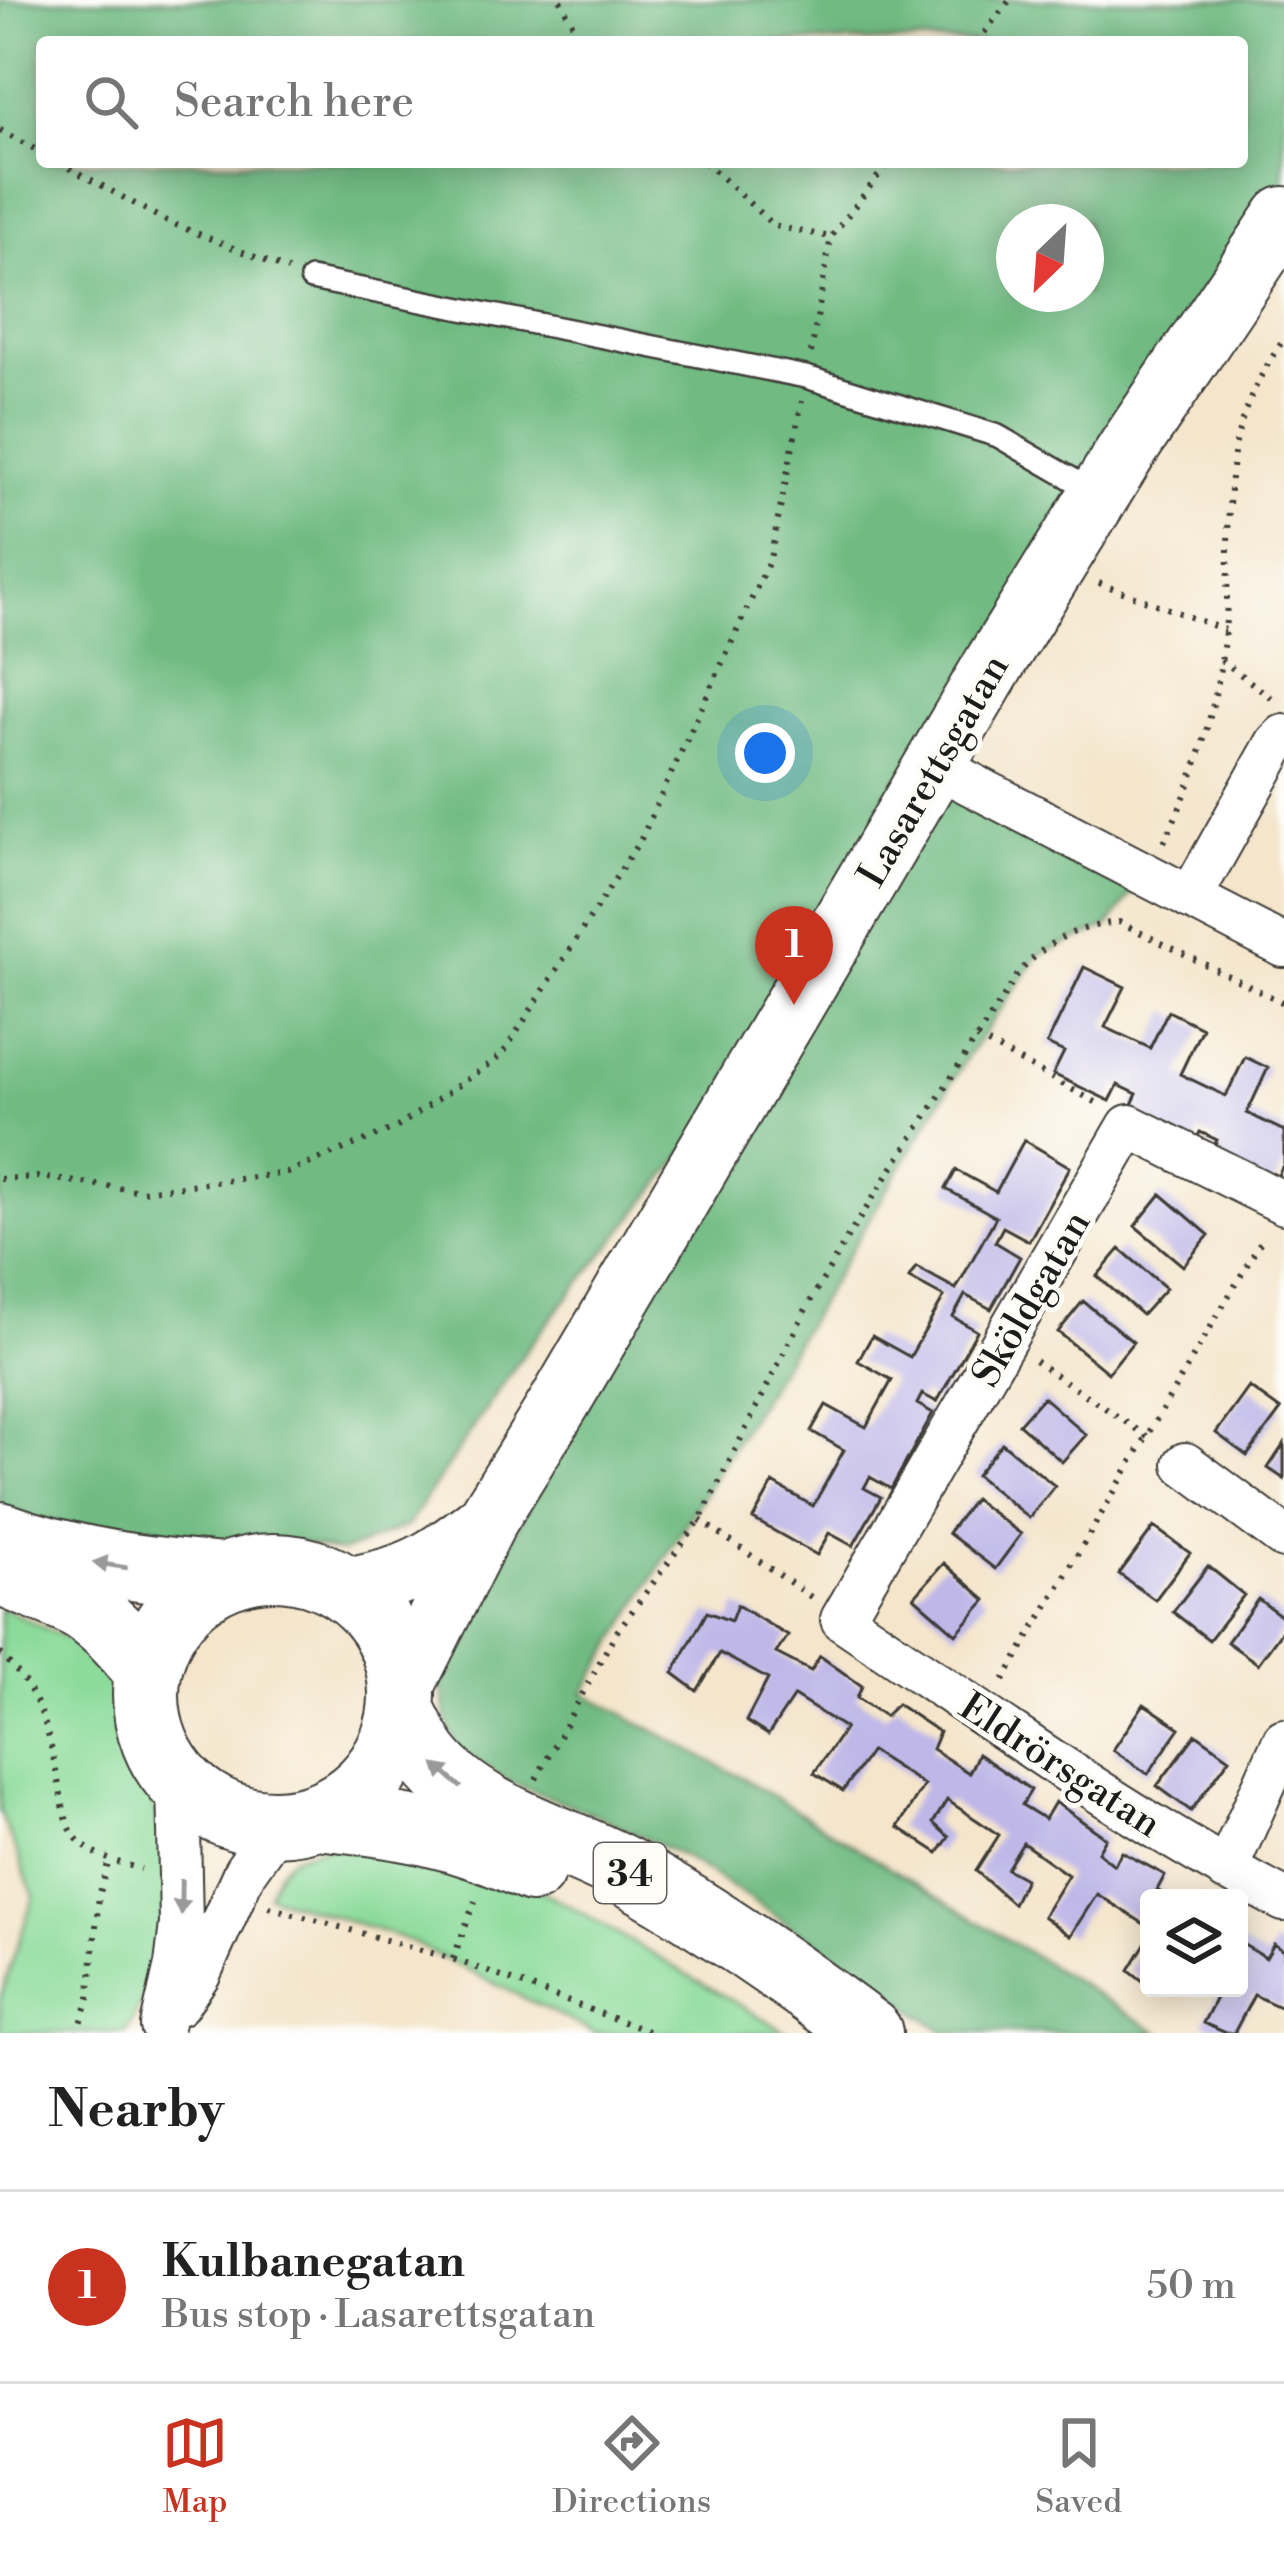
<!DOCTYPE html>
<meta charset="utf-8">
<style>
:root{--surface:#fff;--page:#f2f2f2;--text:#222;--muted:#767676;--line:#e0e0e0;--accent:#c8321e}
body{margin:0;font-family:"Libre Bodoni",serif;background:var(--page);color:var(--text)}
.controls{position:absolute;right:36px;bottom:36px;display:grid;overflow:hidden;border-radius:12px;box-shadow:0 6px 30px #0003}
.controls button{width:108px;height:108px;display:grid;place-items:center;padding:0;border:0;border-bottom:3px solid var(--line);background:var(--surface);color:var(--text);font:60px sans-serif}
.compass{position:absolute;left:996px;top:204px;width:108px;height:108px;border-radius:50%;background:var(--surface);box-shadow:0 6px 30px #0003;rotate:205deg}
.you{position:absolute;left:765px;top:753px;width:42px;height:42px;margin:-30px;border:9px solid #fff;border-radius:50%;background:#1a73e8;box-shadow:0 0 0 18px #1a73e833}
.badge{display:grid;place-items:center;width:78px;height:78px;border-radius:50%;background:var(--accent);color:#fff;font-size:39px;font-weight:700}
.pin{position:absolute;translate:-50% -99px;filter:drop-shadow(0 3px 6px #0008)}
.pin::after{content:'';position:absolute;top:63px;width:42px;height:36px;background:inherit;clip-path:polygon(0 0,100% 0,50% 100%)}
.list{margin:0;padding:0;list-style:none}
h2{display:flex;justify-content:space-between;align-items:center;height:156px;margin:0;padding:0 48px;font-size:51px}
h2 small{font-size:39px;font-weight:400;color:var(--muted)}
.list li{display:grid;grid-template-columns:78px 1fr auto;gap:36px;align-items:center;box-sizing:border-box;height:192px;padding:0 48px;border-top:3px solid var(--line)}
.list b{display:block;font-size:45px;white-space:nowrap}
.list p{margin:0;font-size:39px;white-space:nowrap;color:var(--muted)}
.list em{font-size:39px;font-style:normal;color:var(--muted)}
.icon{flex:none;width:66px;height:66px;fill:none;stroke:currentColor;stroke-width:2;stroke-linecap:round;stroke-linejoin:round}
.map{position:relative;flex:none;width:1284px;height:2033px;overflow:hidden}
.search{position:absolute;background:var(--surface);box-shadow:0 6px 30px #0003;left:36px;right:36px;top:36px;height:132px;display:flex;align-items:center;gap:30px;box-sizing:border-box;padding:0 42px;border-radius:12px;color:var(--muted);font-size:45px}
.sheet{height:348px;background:var(--surface)}
nav{display:flex;justify-content:space-around;align-items:center;box-sizing:border-box;height:168px;border-top:3px solid var(--line);background:var(--surface);font-size:33px;color:var(--muted)}
nav a{display:grid;justify-items:center;gap:6px}
nav .on{color:var(--accent)}
.map>svg:first-child{display:block}
.green{fill:#8cdb9b;stroke:#547c5c;stroke-width:3}
.forest{fill:#71bb83;stroke:#466c50;stroke-width:3;fill-rule:evenodd}
.building{fill:#beb7e8}
.lines{fill:none;stroke-linecap:round;stroke-linejoin:round}
.lane-casing{stroke:#3c3a36;stroke-width:26}
.street-casing{stroke:#3c3a36;stroke-width:46}
.secondary-casing{stroke:#3c3a36;stroke-width:64}
.primary-casing{stroke:#3c3a36;stroke-width:70}
.path{stroke:#3c3a36;stroke-width:6;stroke-dasharray:3 9;stroke-linecap:butt}
.lane{stroke:#fff;stroke-width:21}
.street{stroke:#fff;stroke-width:42}
.secondary{stroke:#fff;stroke-width:60}
.primary{stroke:#fff;stroke-width:66}
.oneway{fill:#999}
.labels{text-anchor:middle;stroke-width:10;stroke-linejoin:round;paint-order:stroke}
.shield{fill:#fdfcf7;stroke:#605f5e;stroke-width:3}
.shield-label{font-size:36px;font-weight:bold;fill:#1c1c1c}
.street-label{font-size:39px;fill:#1c1c1c;stroke:#fdfcf7}
</style>
<div class="map">
<svg width="1284" height="2033" viewBox="0 0 1284 2033">
<rect width="100%" height="100%" fill="#fdfcf7"/>
<filter id="ink" filterUnits="userSpaceOnUse"><feTurbulence type="fractalNoise" baseFrequency=".00833" numOctaves="2"/><feDisplacementMap in="SourceGraphic" scale="24" xChannelSelector="R" yChannelSelector="G"/><feConvolveMatrix kernelMatrix="1 2 1 2 8 2 1 2 1" color-interpolation-filters="sRGB"/></filter>
<filter id="wash" filterUnits="userSpaceOnUse"><feTurbulence type="fractalNoise" baseFrequency=".004" numOctaves="4" result="noise"/><feDisplacementMap in="SourceGraphic" scale="48" xChannelSelector="R" yChannelSelector="G"/><feGaussianBlur stdDeviation="2.7" result="paint"/><feColorMatrix in="noise" values="0 0 0 0 0 0 0 0 0 0 0 0 0 0 0 0 0 1.4 0 .05"/><feComposite in="paint" operator="in"/></filter>
<g filter="url(#wash)">
<rect width="100%" height="100%" fill="#f4e5cb"/>
<path class="green" d="M 0,1607 L 89,1649 L 114,1686 L 125,1738 L 154,1806 L 165,1850 L 169,1893 L 152,1983 L 126,2033 L 0,2033 L 0,1998 L 34,1896 L 0,1812 Z
M 335,1846 L 472,1860 L 554,1897 L 788,2033 L 595,2033 L 402,1938 L 268,1895 C 282,1855 295,1853 335,1846 Z"/>
<path class="forest" d="M 0,0 L 1284,0 L 1284,218 L 938,767 L 1133,892 L 1109,926 L 1039,955 L 967,1057 L 584,1693 L 748,1781 L 1160,2033 L 946,2033 L 816,1942 L 686,1858 L 597,1815 L 511,1783 L 459,1750 L 447,1723 L 440,1678 L 751,1072 L 529,1346 L 407,1526 L 341,1553 L 300,1543 L 205,1549 L 0,1515 ZM 42,42 L 1242,42 L 1242,162 L 42,162 ZM 1014,222 L 1086,222 L 1086,294 L 1014,294 Z"/>
<g id="blocks">
<path class="building" d="M 1084,967 L 1125,987 L 1105,1027 L 1150,1048 L 1168,1011 L 1202,1028 L 1180,1074 L 1226,1096 L 1245,1057 L 1268,1068 L 1247,1113 L 1284,1131 L 1284,1168 L 1282,1167 L 1272,1188 L 1209,1157 L 1217,1140 L 1200,1132 L 1190,1153 L 1124,1121 L 1137,1094 L 1118,1085 L 1110,1101 L 1053,1074 L 1064,1052 L 1047,1044 Z
M 1024,1140 L 1070,1167 L 1029,1241 L 1003,1227 L 995,1242 L 1020,1257 L 991,1309 L 965,1295 L 953,1317 L 977,1331 L 937,1402 L 922,1394 L 917,1404 L 933,1413 L 891,1489 L 870,1477 L 864,1488 L 881,1497 L 853,1546 L 829,1533 L 817,1555 L 753,1519 L 773,1483 L 813,1506 L 844,1450 L 811,1431 L 826,1405 L 866,1427 L 892,1380 L 858,1361 L 872,1336 L 910,1357 L 944,1297 L 909,1278 L 916,1267 L 956,1289 L 996,1217 L 946,1189 L 956,1170 L 996,1192 Z
M 1161,1194 L 1209,1235 L 1183,1266 L 1135,1226 Z
M 1120,1249 L 1166,1288 L 1142,1315 L 1097,1276 Z
M 1083,1301 L 1133,1342 L 1108,1373 L 1058,1332 Z
M 1249,1387 L 1281,1410 L 1247,1456 L 1216,1433 Z
M 1043,1397 L 1086,1435 L 1062,1462 L 1019,1424 Z
M 1002,1443 L 1055,1486 L 1029,1518 L 976,1475 Z
M 1284,1444 L 1284,1479 L 1268,1468 Z
M 974,1499 L 1021,1534 L 995,1569 L 948,1533 Z
M 1154,1527 L 1190,1553 L 1155,1600 L 1119,1574 Z
M 944,1563 L 986,1600 L 956,1634 L 914,1597 Z
M 1208,1566 L 1244,1595 L 1209,1640 L 1173,1612 Z
M 1258,1599 L 1284,1618 L 1284,1628 L 1258,1664 L 1227,1642 Z
M 737,1605 L 788,1636 L 776,1653 L 811,1671 L 820,1656 L 862,1686 L 857,1698 L 885,1716 L 897,1704 L 939,1732 L 932,1749 L 969,1773 L 978,1754 L 1031,1790 L 1022,1805 L 1045,1819 L 1055,1802 L 1106,1838 L 1098,1852 L 1114,1865 L 1122,1852 L 1165,1875 L 1157,1890 L 1169,1898 L 1149,1898 L 1149,1927 L 1097,1894 L 1070,1936 L 1043,1916 L 1068,1875 L 1023,1843 L 1007,1869 L 1025,1879 L 1013,1904 L 976,1871 L 999,1835 L 947,1800 L 933,1823 L 949,1837 L 938,1853 L 898,1827 L 924,1785 L 871,1751 L 843,1791 L 814,1773 L 845,1728 L 794,1696 L 768,1735 L 746,1721 L 768,1679 L 720,1653 L 697,1691 L 673,1673 L 707,1612 L 731,1621 Z
M 1144,1704 L 1180,1728 L 1148,1774 L 1113,1750 Z
M 1196,1734 L 1230,1758 L 1191,1811 L 1157,1786 Z
M 1149,1937 L 1149,1986 L 1129,1970 Z
M 1239,1942 L 1266,1958 L 1274,1944 L 1284,1951 L 1284,2009 L 1254,1995 L 1234,2033 L 1226,2033 L 1203,2023 L 1221,1988 L 1239,1988 Z"/>
</g>
</g>
<g filter="url(#ink)">
<use href="#blocks" fill-opacity="0" stroke="#3c3a36" stroke-width="3"/>
<g class="lines">
<g class="lane-casing">
<path id="lane" d="M 311,279 L 806,377 L 998,436 L 1098,494"/>
</g>
<g class="street-casing">
<path id="street" d="M 936,766 L 1284,946
M 1190,898 L 1277,743 L 1284,736
M 1284,1203 L 1129,1126 L 842,1619 C 987,1716 1130,1820 1284,1900
M 1185,1464 L 1284,1537
M 1226,1870 L 1284,1740
M 178,2004 L 199,1974 L 245,1871 L 279,1823
M 162,2026 L 176,1965 L 181,1924 L 178,1781"/>
</g>
<g class="secondary-casing">
<path id="secondary" d="M 346,1588 C 411,1576 431,1564 482,1524
M 403,1688 L 487,1520 L 560,1402 L 996,661 L 1127,450 L 1284,217"/>
</g>
<g class="primary-casing">
<path id="primary" d="M 0,1535 C 75,1562 144,1570 223,1577
M146 1695a128 128 0 1 1 256 0a128 128 0 1 1-256 0Z
M 0,1571 C 25,1584 54,1592 79,1606 C 107,1621 127,1647 148,1671
M 402,1711 C 410,1727 418,1745 429,1759 C 476,1818 562,1836 626,1871 C 711,1918 792,1975 869,2033
M 316,1816 C 396,1824 459,1833 532,1869"/>
</g>
<path class="path" d="M 560,0 L 582,42
M 977,42 L 1010,0
M 0,130 L 42,153
M 59,162 L 164,220 L 288,270
M 705,162 L 774,226 L 831,237
M 811,353 L 831,237 L 889,162
M 1099,583 L 1225,630
M 1221,660 L 1276,701
M 1164,842 C 1197,775 1217,706 1225,631 C 1231,567 1223,491 1239,430 C 1248,397 1265,367 1284,339
M 977,1038 L 1101,1105
M 0,1179 L 40,1177 L 142,1191 L 287,1173 L 399,1126 L 502,1055 L 642,837 L 770,559 L 802,401
M 1035,1361 L 1148,1437
M 700,1520 L 811,1597
M 0,1653 C 46,1699 47,1730 60,1790 C 63,1805 65,1822 74,1835 C 88,1856 118,1862 141,1869
M 1004,1680 L 1264,1236
M 536,1779 L 615,1634 L 700,1520 L 807,1307 L 849,1235 L 1019,973 C 1047,940 1075,927 1119,922 L 1284,1003
M 269,1907 L 453,1959 L 653,2033
M 453,1959 L 475,1901
M 78,2033 L 89,1998 L 99,1896 L 109,1860"/>
<use href="#lane" class="lane"/>
<use href="#street" class="street"/>
<use href="#secondary" class="secondary"/>
<use href="#primary" class="primary"/>
</g>
<defs><path id="oneway-solid" d="M-6-.8H1V-3.2L6.5 0L1 3.2V.8H-6Z" transform="scale(3)"/></defs>
<g class="oneway">
<use href="#oneway-solid" transform="translate(110 1565) rotate(-171)"/>
<use href="#oneway-solid" transform="translate(448 1776) rotate(-139)"/>
<use href="#oneway-solid" transform="translate(181 1897) rotate(91)"/>
</g>
</g>
<g class="labels">
<rect class="shield" x="594" y="1843" width="72" height="60" rx="9"/>
<g class="shield-label">
<text x="630" y="1886">34</text>
</g>
<g class="street-label">
<text transform="translate(932 770) rotate(-60)" y="14">Lasarettsgatan</text>
<text transform="translate(1030 1298) rotate(-60)" y="14">Sköldgatan</text>
<text transform="translate(1061 1764) rotate(33)" y="14">Eldrörsgatan</text>
</g>
</g>
</svg>
<div class="controls">
<button><svg class="icon" aria-label="layers" viewBox="0 0 24 24"><path d="M12 4l9 5-9 5-9-5zM3 14l9 5 9-5"/></svg></button>
</div>
<svg class="compass" viewBox="-18 -18 36 36"><path d="M0-13l5 13h-10z" fill="#e53935"/><path d="M0 13l5-13h-10z" fill="#767676"/></svg>
<div class="you"></div>
<div class="pin badge" style="left:794px;top:1005px">1</div>
<div class="search"><svg class="icon" aria-label="search" viewBox="0 0 24 24"><circle cx="10" cy="10" r="6"/><path d="M15 15l6 6"/></svg>Search here</div>
</div>
<section class="sheet">
<h2>Nearby<small></small></h2>
<ul class="list">
<li><span class="badge">1</span><div><b>Kulbanegatan</b><p>Bus stop · Lasarettsgatan</p></div><em>50 m</em></li>
</ul>
</section>
<nav>
<a class="on"><svg class="icon" aria-label="map" viewBox="0 0 24 24"><path d="M3 6l6-2 6 2 6-2v14l-6 2-6-2-6 2zM9 4v14M15 6v14"/></svg>Map</a>
<a><svg class="icon" aria-label="directions" viewBox="0 0 24 24"><path d="M12 3l9 9-9 9-9-9zM9 14v-3h6M13 9l2 2-2 2"/></svg>Directions</a>
<a><svg class="icon" aria-label="saved" viewBox="0 0 24 24"><path d="M7 4h10v16l-5-4-5 4z"/></svg>Saved</a>
</nav>
